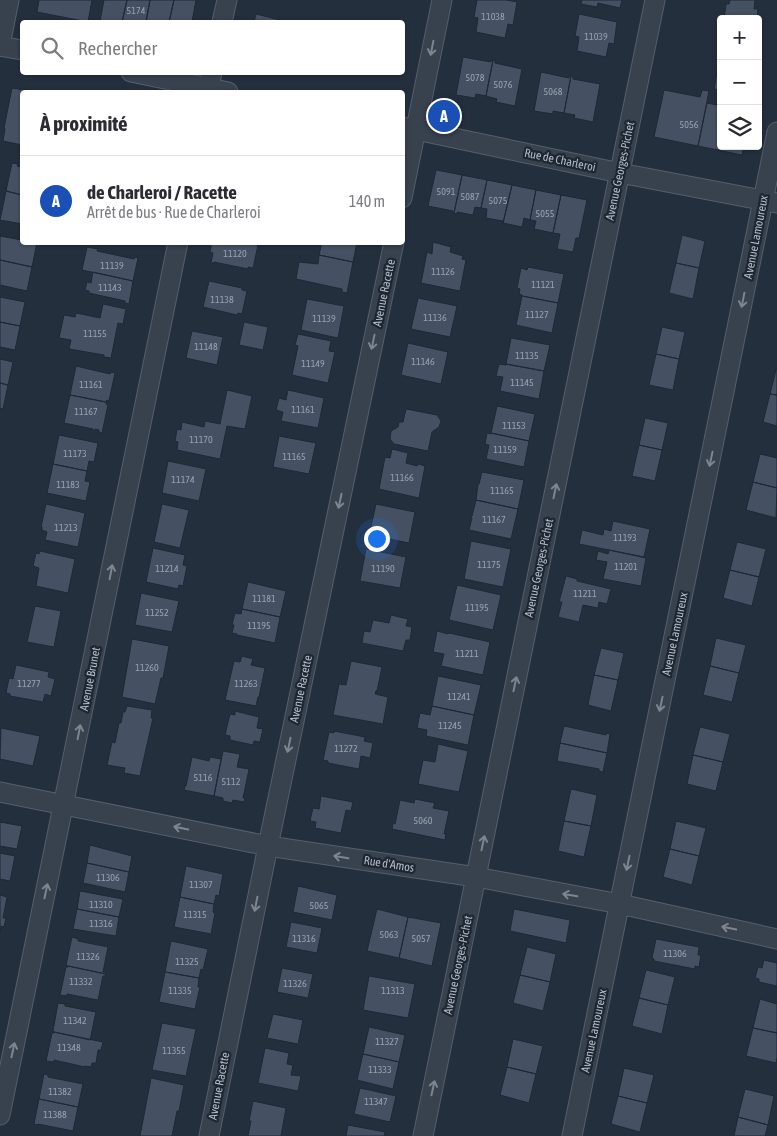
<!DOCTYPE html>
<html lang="fr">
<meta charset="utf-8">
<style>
:root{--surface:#fff;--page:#f2f2f3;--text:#2b2b33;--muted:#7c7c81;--line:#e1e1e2;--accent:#b45309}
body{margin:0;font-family:"Asap Condensed",sans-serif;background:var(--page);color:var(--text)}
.controls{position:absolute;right:15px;top:15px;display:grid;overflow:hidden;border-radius:5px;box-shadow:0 1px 4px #0004}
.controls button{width:45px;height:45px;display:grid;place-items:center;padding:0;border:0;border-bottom:1px solid var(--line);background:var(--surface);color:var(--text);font:25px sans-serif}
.you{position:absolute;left:376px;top:538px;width:18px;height:18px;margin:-12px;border:4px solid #fff;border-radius:50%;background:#1a73e8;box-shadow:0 0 0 8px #1a73e833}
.badge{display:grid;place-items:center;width:32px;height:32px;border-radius:50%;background:var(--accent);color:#fff;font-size:16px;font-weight:700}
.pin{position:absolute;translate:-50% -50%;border:2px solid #fff;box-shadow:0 1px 5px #0006}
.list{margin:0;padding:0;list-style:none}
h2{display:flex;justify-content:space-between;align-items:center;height:65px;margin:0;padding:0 20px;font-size:21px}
h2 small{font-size:16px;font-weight:400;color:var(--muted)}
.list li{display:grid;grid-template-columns:32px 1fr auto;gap:15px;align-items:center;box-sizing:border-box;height:90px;padding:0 20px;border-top:1px solid var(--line)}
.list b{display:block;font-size:19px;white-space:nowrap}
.list p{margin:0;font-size:16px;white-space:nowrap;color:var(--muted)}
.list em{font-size:16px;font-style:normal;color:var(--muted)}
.icon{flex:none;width:28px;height:28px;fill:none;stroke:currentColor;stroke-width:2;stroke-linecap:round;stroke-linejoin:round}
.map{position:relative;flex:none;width:777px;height:1136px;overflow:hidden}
.search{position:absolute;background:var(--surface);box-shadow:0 1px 4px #0004;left:20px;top:20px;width:385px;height:55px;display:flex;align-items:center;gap:12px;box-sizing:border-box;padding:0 18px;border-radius:5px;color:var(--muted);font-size:19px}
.panel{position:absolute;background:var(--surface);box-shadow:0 1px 4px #0004;left:20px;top:90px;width:385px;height:155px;border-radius:5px}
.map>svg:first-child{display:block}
.building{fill:#455162;stroke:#1f2835}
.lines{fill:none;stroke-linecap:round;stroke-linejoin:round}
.street-casing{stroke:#565f6c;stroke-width:21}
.street{stroke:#38414e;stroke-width:19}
.oneway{stroke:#7c8592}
.labels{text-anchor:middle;stroke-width:4.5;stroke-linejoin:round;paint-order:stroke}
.number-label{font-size:10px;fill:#98a1af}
.street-label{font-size:12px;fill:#b4bcc9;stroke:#1d2633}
</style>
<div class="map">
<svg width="777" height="1136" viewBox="0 0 777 1136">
<rect width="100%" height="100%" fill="#242f3e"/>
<path class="building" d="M 39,0 L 92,0 L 88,22 L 37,12 Z
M 104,0 L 127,0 L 122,22 L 109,22 L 100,21 Z
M 127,0 L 150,0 L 146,22 L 122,22 Z
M 150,0 L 174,0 L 169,22 L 146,22 Z
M 174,0 L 196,0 L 192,22 L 169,22 Z
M 477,0 L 506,0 L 517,2 L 513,25 L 508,24 L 505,38 L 476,32 L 478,18 L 474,17 Z
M 582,0 L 622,0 L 620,8 L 598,3 L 597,7 L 581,4 Z
M 730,0 L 755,0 L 754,9 L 758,9 L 757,19 L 724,19 L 726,4 L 729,4 Z
M 256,14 L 284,21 L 283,22 L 254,22 Z
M 579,14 L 617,22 L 614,44 L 609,43 L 606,57 L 577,51 L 579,37 L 575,36 Z
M 463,57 L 491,62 L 491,60 L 493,60 L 486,96 L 476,94 L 475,98 L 456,95 Z
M 493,60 L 495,61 L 495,63 L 522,69 L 515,106 L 496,102 L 497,99 L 486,96 Z
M 719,63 L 721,64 L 721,90 L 714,89 Z
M 541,72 L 569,78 L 569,76 L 571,76 L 564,113 L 553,111 L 553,114 L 534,111 Z
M 571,76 L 573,76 L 573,79 L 600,84 L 593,122 L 574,118 L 575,115 L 564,113 Z
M 12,88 L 36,92 L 22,92 L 22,145 L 3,141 L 5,129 L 4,128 Z
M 664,90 L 700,97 L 702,90 L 709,91 L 698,146 L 654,137 Z
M 707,103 L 721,106 L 721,146 L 744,146 L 742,155 L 698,146 Z
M 12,163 L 18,164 L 17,166 L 22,167 L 22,195 L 6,191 Z
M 436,170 L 462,175 L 454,213 L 453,213 L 453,211 L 428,206 Z
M 462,175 L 487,180 L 481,208 L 475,207 L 473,215 L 457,212 L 457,214 L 454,213 Z
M 487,180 L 512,185 L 503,223 L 502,223 L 503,221 L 486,218 L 487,209 L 481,208 Z
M 512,185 L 536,190 L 530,220 L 524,218 L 522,227 L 503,223 Z
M 536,190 L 561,195 L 553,233 L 534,229 L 536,221 L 530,220 Z
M 6,191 L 22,195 L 22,224 L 0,220 Z
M 561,195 L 587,200 L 579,238 L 576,238 L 573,252 L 557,249 L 560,234 L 553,233 Z
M 0,234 L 0,236 L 22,240 L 22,242 L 37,243 L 32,267 L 0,260 Z
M 682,235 L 705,241 L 699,268 L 676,263 Z
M 212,242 L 254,242 L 253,244 L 258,245 L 253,268 L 248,267 L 248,269 L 214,262 L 214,263 L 211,263 L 213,253 L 210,252 Z
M 322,242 L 357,242 L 353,262 L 319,255 Z
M 433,242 L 451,247 L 450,252 L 463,256 L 462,259 L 466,260 L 460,291 L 421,283 L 427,252 L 432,254 Z
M 87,247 L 98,249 L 97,251 L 134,259 L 135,257 L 138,258 L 133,281 L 82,270 Z
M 319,255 L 353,262 L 347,293 L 342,292 L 342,289 L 296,279 L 299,262 L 318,264 Z
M 0,260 L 32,267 L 27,291 L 0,285 Z
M 676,263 L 699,268 L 693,299 L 669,293 Z
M 528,267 L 564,274 L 558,303 L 522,296 L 522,295 L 519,294 L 520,289 L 517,288 L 521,268 L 527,270 Z
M 93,272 L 133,281 L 129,304 L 125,303 L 125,301 L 89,293 L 89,291 L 85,290 L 87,282 L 91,283 Z
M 209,281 L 242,288 L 242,290 L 247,291 L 242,314 L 238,313 L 237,315 L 203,307 Z
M 522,296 L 558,303 L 552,333 L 516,325 Z
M 0,297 L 25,302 L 20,326 L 0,322 Z
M 418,298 L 457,306 L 450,337 L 411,329 Z
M 307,299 L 344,306 L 338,338 L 301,330 Z
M 103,304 L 126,309 L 123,324 L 118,323 L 111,358 L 104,357 L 104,355 L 69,349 L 71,340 L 59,338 L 64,315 L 75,317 L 76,313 L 100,318 Z
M 0,322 L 20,326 L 15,350 L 0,347 Z
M 244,322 L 268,327 L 263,350 L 239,345 Z
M 662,327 L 685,332 L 679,359 L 656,354 Z
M 192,331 L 223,337 L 217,365 L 186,358 Z
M 298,334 L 331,341 L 329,351 L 335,352 L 328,383 L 292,375 L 298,346 L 295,345 Z
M 511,338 L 550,345 L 544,371 L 506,364 Z
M 408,343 L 448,352 L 441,384 L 401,375 Z
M 656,354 L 679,359 L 673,390 L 649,385 Z
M 0,359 L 13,362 L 8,385 L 0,383 Z
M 499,364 L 506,365 L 506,364 L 544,371 L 539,399 L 500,391 L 503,377 L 496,376 Z
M 76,366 L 110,374 L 111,372 L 115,373 L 109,401 L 107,400 L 106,402 L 70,395 Z
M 777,366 L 777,395 L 770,394 Z
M 0,383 L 8,385 L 3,409 L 0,408 Z
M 227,390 L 252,396 L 245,429 L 227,426 L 220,459 L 177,450 L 178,442 L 175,441 L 177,429 L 181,430 L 182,422 L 204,427 L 205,421 L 220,424 Z
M 288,390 L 324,398 L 318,428 L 281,421 L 283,412 L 276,410 L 279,398 L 286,400 Z
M 770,394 L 777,395 L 777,426 L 763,422 Z
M 70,395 L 106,402 L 106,404 L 108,405 L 102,433 L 99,432 L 99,430 L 95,429 L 95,431 L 93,430 L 93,429 L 64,423 Z
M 497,406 L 535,414 L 529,441 L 491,433 Z
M 406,409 L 437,415 L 441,421 L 439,427 L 432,432 L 428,451 L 394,444 L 390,439 L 391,431 L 398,427 L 399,422 L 403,422 Z
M 645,418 L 668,423 L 662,450 L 639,445 Z
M 487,433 L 491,434 L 491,433 L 529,441 L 524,467 L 486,459 L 489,445 L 485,444 Z
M 59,435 L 98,443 L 94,462 L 89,461 L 87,471 L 53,464 Z
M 279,436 L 316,443 L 309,474 L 273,467 Z
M 639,445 L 662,450 L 655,481 L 632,476 Z
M 392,449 L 408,453 L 406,463 L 417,466 L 418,464 L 425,466 L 419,498 L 379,489 L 385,457 L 390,458 Z
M 760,454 L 777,458 L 777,488 L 753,482 Z
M 168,461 L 206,469 L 199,501 L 162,493 Z
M 53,464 L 87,471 L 85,481 L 90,482 L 86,501 L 47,493 Z
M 482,472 L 524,480 L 518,509 L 476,500 L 478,484 L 479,484 Z
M 753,482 L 777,488 L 776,518 L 746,510 Z
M 476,500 L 518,509 L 511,539 L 469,530 L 472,518 L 471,518 L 471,516 L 472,516 Z
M 46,504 L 85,513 L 78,547 L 45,540 L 47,532 L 42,530 L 42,527 L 41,527 Z
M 162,504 L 189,510 L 180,548 L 154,542 Z
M 376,504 L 415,512 L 409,543 L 369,535 Z
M 613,521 L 650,529 L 644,557 L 579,544 L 582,530 L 603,535 L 604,529 L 611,531 Z
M 471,541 L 511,549 L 503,587 L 464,579 Z
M 737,542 L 766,549 L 759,577 L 730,570 Z
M 153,548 L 185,555 L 183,565 L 187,566 L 183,586 L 179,585 L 178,589 L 146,582 Z
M 366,549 L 406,557 L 400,588 L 360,581 Z
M 609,550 L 646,558 L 641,586 L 603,579 L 607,562 L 596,560 L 598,551 L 608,554 Z
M 40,551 L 75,559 L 68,593 L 36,586 L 39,568 L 33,566 L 36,553 L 39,554 Z
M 730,570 L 759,577 L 752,606 L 723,598 Z
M 566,576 L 577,579 L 577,581 L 611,589 L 607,604 L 599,602 L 598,608 L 583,605 L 579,622 L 558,617 L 562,602 L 559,602 Z
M 248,582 L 286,591 L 280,617 L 242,609 Z
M 457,585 L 501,595 L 493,630 L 449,620 Z
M 141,593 L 179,601 L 172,632 L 135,625 Z
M 35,606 L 61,611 L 54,647 L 27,642 Z
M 242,609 L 280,617 L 275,643 L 237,635 L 237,634 L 232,633 L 234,625 L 232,625 L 235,613 L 241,614 Z
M 391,615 L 408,619 L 406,626 L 412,627 L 410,640 L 406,640 L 403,651 L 362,643 L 364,631 L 370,632 L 373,620 L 389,623 Z
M 437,631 L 448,634 L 449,633 L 490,642 L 483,675 L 441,666 L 444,654 L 433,652 Z
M 716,638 L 746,645 L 739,673 L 710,666 Z
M 132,639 L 169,646 L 163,678 L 161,678 L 155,704 L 122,697 Z
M 601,648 L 624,653 L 618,680 L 594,675 Z
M 242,656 L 253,659 L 251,665 L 265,668 L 259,697 L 258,697 L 256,706 L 225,700 L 234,661 L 240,662 Z
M 351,661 L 382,667 L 377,691 L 376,691 L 375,694 L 388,697 L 383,724 L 333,715 L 339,684 L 346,685 Z
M 16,665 L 49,672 L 48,677 L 55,679 L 51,696 L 45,694 L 43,702 L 10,696 L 10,694 L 6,693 L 9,678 L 13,679 Z
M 710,666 L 739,673 L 732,702 L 703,695 Z
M 594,675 L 618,680 L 611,711 L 588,705 Z
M 438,676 L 481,685 L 474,715 L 432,706 Z
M 127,706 L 152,710 L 151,718 L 153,718 L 140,776 L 124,773 L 125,768 L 107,765 L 112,742 L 115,743 L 119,723 L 121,723 L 123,712 L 125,712 Z
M 432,706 L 474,715 L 468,745 L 426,736 L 427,730 L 417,728 L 420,713 L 430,715 Z
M 235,711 L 259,717 L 257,728 L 263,729 L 260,742 L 254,741 L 253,745 L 230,740 L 230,736 L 225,735 L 230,714 L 235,715 Z
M 564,726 L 606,735 L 606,733 L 610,734 L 607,753 L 560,743 Z
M 700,727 L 730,734 L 723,762 L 693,755 Z
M 1,728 L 40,736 L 33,766 L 0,759 Z
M 334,731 L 365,737 L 364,741 L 373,743 L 370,758 L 361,756 L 359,769 L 328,763 L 328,761 L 323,760 L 329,732 L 334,733 Z
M 560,743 L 607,753 L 603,772 L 599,771 L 599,769 L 557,761 Z
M 438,744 L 468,751 L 459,792 L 418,784 L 423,760 L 435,762 Z
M 223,751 L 240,754 L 237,767 L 249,769 L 243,798 L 245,798 L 244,802 L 233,800 L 232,803 L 223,801 L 223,798 L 214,796 Z
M 693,755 L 723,762 L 716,791 L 687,784 Z
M 192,757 L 209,761 L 210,757 L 221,759 L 214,796 L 184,790 L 185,786 L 186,786 Z
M 571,789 L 597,795 L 591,826 L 564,821 Z
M 321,796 L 353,802 L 351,811 L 346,810 L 341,833 L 315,828 L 316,822 L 310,821 L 313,808 L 319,809 Z
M 415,799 L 435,803 L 433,808 L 449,811 L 444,834 L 446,834 L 445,840 L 392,829 L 393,823 L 395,824 L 400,800 L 414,803 Z
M 564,821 L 591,826 L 584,857 L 558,851 Z
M 676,821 L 706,828 L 699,856 L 670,849 Z
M 0,822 L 22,826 L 17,849 L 0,846 Z
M 90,845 L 132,856 L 129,872 L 87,863 Z
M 670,849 L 699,856 L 692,885 L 663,877 Z
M 0,853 L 15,856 L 10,881 L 0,879 Z
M 87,863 L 129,872 L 125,892 L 83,883 Z
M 186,866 L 223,874 L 219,896 L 216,895 L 214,904 L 180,897 Z
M 298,886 L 337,895 L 332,920 L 293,912 Z
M 80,891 L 123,899 L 119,917 L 77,909 Z
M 0,895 L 7,897 L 3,918 L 6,918 L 4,927 L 1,926 L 0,932 Z
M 180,897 L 214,904 L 213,912 L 215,913 L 211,934 L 174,927 Z
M 77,909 L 119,917 L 116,936 L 73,929 Z
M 377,909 L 408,917 L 399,958 L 367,951 Z
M 514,909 L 570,920 L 566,943 L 510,931 Z
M 408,917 L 441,923 L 432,966 L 399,958 Z
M 291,922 L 322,928 L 317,953 L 286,947 Z
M 72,937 L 78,939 L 78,941 L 108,947 L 103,972 L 106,972 L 106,974 L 68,966 L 66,965 Z
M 656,939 L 699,947 L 698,955 L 701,955 L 699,967 L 695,966 L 695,969 L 654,961 L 654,959 L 652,958 Z
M 171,941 L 208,949 L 203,970 L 201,969 L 199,978 L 165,972 Z
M 527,947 L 556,954 L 550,982 L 520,975 Z
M 764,960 L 777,963 L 777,986 L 759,982 L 759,979 L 755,978 L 758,967 L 762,968 Z
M 68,966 L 106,974 L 105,976 L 103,976 L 98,1000 L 67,994 L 67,996 L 60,995 L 66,967 L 68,967 Z
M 282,968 L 313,974 L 308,998 L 277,992 Z
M 646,970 L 675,977 L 668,1005 L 639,998 Z
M 165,972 L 199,978 L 198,987 L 200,987 L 195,1009 L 159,1002 Z
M 520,975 L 550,982 L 543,1011 L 513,1003 Z
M 369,976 L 415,984 L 408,1018 L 363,1010 Z
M 639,998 L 668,1005 L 662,1034 L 632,1026 Z
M 760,999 L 777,1004 L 777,1033 L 753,1028 Z
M 58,1003 L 65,1004 L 65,1006 L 96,1012 L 90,1040 L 54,1032 L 53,1031 Z
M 273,1014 L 303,1020 L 298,1044 L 267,1038 Z
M 162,1023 L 196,1029 L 186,1076 L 152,1070 Z
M 369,1027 L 405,1035 L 399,1062 L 363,1054 Z
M 753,1028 L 777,1033 L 777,1058 L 776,1063 L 746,1056 Z
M 54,1032 L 103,1042 L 101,1050 L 98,1050 L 96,1063 L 92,1063 L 91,1067 L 85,1066 L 85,1067 L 54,1060 L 54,1062 L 46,1061 L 52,1033 L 54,1033 Z
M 513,1039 L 543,1046 L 536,1074 L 507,1067 Z
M 265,1048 L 289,1053 L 287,1064 L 293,1065 L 291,1075 L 301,1076 L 298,1091 L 258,1083 Z
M 363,1054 L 399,1062 L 393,1089 L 357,1080 Z
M 507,1067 L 536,1074 L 529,1103 L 500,1095 Z
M 624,1068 L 654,1075 L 647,1103 L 618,1096 Z
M 44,1074 L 48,1075 L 48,1077 L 83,1084 L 78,1107 L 39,1099 Z
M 151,1078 L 184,1085 L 179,1111 L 177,1111 L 172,1136 L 140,1136 Z
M 360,1088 L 396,1096 L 390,1122 L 354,1114 Z
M 745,1089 L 774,1096 L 768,1125 L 738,1117 Z
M 618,1096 L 647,1103 L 640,1132 L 611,1124 Z
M 39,1099 L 78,1107 L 73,1131 L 38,1124 L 38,1125 L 34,1124 Z
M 253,1101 L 286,1108 L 281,1136 L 248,1136 L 251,1121 L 249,1121 Z
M 738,1117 L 768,1125 L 765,1136 L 734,1136 Z
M 348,1125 L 385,1132 L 384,1136 L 346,1136 Z"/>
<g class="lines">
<g class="street-casing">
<path id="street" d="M 222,22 L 227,0
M 0,45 L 9,0
M 0,46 L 22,50
M 131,72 L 228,92
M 208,92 L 212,72
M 402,127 L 620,173 L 777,203
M 402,198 L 442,0
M 0,792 L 268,846 L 476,877 L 620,904 L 777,939
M 0,1115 L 178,242
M 209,1136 L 268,846 L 394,242
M 423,1136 L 655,0
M 572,1136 L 777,132"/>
</g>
<use href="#street" class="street"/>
</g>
<defs><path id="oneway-shaft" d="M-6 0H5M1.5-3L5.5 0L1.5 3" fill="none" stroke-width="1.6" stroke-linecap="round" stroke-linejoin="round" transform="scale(1.25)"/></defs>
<g class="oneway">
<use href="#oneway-shaft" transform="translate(432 48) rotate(101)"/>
<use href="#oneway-shaft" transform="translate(743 300) rotate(101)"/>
<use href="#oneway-shaft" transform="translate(373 342) rotate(102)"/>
<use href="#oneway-shaft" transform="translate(711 459) rotate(102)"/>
<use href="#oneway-shaft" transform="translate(555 491) rotate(-78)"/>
<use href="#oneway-shaft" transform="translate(340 501) rotate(102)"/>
<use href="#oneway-shaft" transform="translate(111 572) rotate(-79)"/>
<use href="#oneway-shaft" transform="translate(515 684) rotate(-78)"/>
<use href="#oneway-shaft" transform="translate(661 704) rotate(102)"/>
<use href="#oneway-shaft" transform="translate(79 732) rotate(-79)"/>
<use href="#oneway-shaft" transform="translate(289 745) rotate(102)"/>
<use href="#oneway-shaft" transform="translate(181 828) rotate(-169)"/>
<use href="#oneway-shaft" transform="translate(483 843) rotate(-78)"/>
<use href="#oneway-shaft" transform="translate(341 857) rotate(-171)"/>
<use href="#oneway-shaft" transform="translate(628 863) rotate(102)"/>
<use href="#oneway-shaft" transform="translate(46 891) rotate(-78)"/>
<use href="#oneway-shaft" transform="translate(570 895) rotate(-170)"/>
<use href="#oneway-shaft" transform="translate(256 904) rotate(101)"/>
<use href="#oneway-shaft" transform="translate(729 928) rotate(-168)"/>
<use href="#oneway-shaft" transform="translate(13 1050) rotate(-78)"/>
<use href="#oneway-shaft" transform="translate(433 1088) rotate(-78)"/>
</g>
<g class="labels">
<g class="number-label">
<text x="136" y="14">5174</text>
<text x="493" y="20">11038</text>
<text x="596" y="40">11039</text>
<text x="475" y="81">5078</text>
<text x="503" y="88">5076</text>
<text x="553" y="95">5068</text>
<text x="689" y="128">5056</text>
<text x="446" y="195">5091</text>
<text x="470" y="200">5087</text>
<text x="498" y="204">5075</text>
<text x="545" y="217">5055</text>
<text x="235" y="257">11120</text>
<text x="112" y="269">11139</text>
<text x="443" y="275">11126</text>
<text x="543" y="288">11121</text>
<text x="110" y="291">11143</text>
<text x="222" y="303">11138</text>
<text x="537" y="318">11127</text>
<text x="435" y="321">11136</text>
<text x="324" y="322">11139</text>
<text x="95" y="337">11155</text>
<text x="206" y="350">11148</text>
<text x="527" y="359">11135</text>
<text x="423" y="365">11146</text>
<text x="313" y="367">11149</text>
<text x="522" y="386">11145</text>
<text x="91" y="388">11161</text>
<text x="303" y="413">11161</text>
<text x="86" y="415">11167</text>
<text x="514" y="429">11153</text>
<text x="201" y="443">11170</text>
<text x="505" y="453">11159</text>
<text x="75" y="457">11173</text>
<text x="294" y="460">11165</text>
<text x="402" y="481">11166</text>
<text x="183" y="483">11174</text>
<text x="68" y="488">11183</text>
<text x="502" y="494">11165</text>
<text x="494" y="523">11167</text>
<text x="66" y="531">11213</text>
<text x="625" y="541">11193</text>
<text x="489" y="568">11175</text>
<text x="626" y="570">11201</text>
<text x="167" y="572">11214</text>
<text x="383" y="572">11190</text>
<text x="585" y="597">11211</text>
<text x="264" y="602">11181</text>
<text x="477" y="611">11195</text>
<text x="157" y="616">11252</text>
<text x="259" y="629">11195</text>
<text x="467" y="657">11211</text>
<text x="147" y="671">11260</text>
<text x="29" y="687">11277</text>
<text x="246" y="687">11263</text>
<text x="459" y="700">11241</text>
<text x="450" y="729">11245</text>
<text x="346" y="752">11272</text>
<text x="203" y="781">5116</text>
<text x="231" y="785">5112</text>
<text x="423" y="824">5060</text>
<text x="108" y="881">11306</text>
<text x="201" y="888">11307</text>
<text x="101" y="908">11310</text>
<text x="319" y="909">5065</text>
<text x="195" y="918">11315</text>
<text x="101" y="927">11316</text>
<text x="389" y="938">5063</text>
<text x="304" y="942">11316</text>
<text x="421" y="942">5057</text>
<text x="675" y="957">11306</text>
<text x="88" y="960">11326</text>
<text x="187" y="965">11325</text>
<text x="81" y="985">11332</text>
<text x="295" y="987">11326</text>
<text x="180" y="994">11335</text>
<text x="393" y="994">11313</text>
<text x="75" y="1024">11342</text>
<text x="387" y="1045">11327</text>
<text x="69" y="1051">11348</text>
<text x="174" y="1054">11355</text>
<text x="380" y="1073">11333</text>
<text x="60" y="1095">11382</text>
<text x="376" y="1105">11347</text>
<text x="55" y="1118">11388</text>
</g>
<g class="street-label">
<text transform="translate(560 160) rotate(12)" y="4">Rue de Charleroi</text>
<text transform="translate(620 171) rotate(-78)" y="4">Avenue Georges-Pichet</text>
<text transform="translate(756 237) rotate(-79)" y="4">Avenue Lamoureux</text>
<text transform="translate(384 293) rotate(-78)" y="4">Avenue Racette</text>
<text transform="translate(539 568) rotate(-78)" y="4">Avenue Georges-Pichet</text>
<text transform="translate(675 634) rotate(-78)" y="4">Avenue Lamoureux</text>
<text transform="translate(90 679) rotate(-79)" y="4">Avenue Brunet</text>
<text transform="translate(301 689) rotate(-78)" y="4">Avenue Racette</text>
<text transform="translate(389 864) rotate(9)" y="4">Rue d'Amos</text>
<text transform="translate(458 965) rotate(-78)" y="4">Avenue Georges-Pichet</text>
<text transform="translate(594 1031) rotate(-78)" y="4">Avenue Lamoureux</text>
<text transform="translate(219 1086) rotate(-79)" y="4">Avenue Racette</text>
</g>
</g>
</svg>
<div class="controls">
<button>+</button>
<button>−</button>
<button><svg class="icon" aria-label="layers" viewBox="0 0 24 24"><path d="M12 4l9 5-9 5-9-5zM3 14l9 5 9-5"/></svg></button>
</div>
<div class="you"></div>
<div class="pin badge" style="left:444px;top:116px;background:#1a4fb4">A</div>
<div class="search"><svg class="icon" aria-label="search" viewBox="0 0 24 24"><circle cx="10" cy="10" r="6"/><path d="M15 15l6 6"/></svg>Rechercher</div>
<section class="panel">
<h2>À proximité<small></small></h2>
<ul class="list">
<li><span class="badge" style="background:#1a4fb4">A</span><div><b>de Charleroi / Racette</b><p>Arrêt de bus · Rue de Charleroi</p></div><em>140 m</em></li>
</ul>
</section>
</div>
